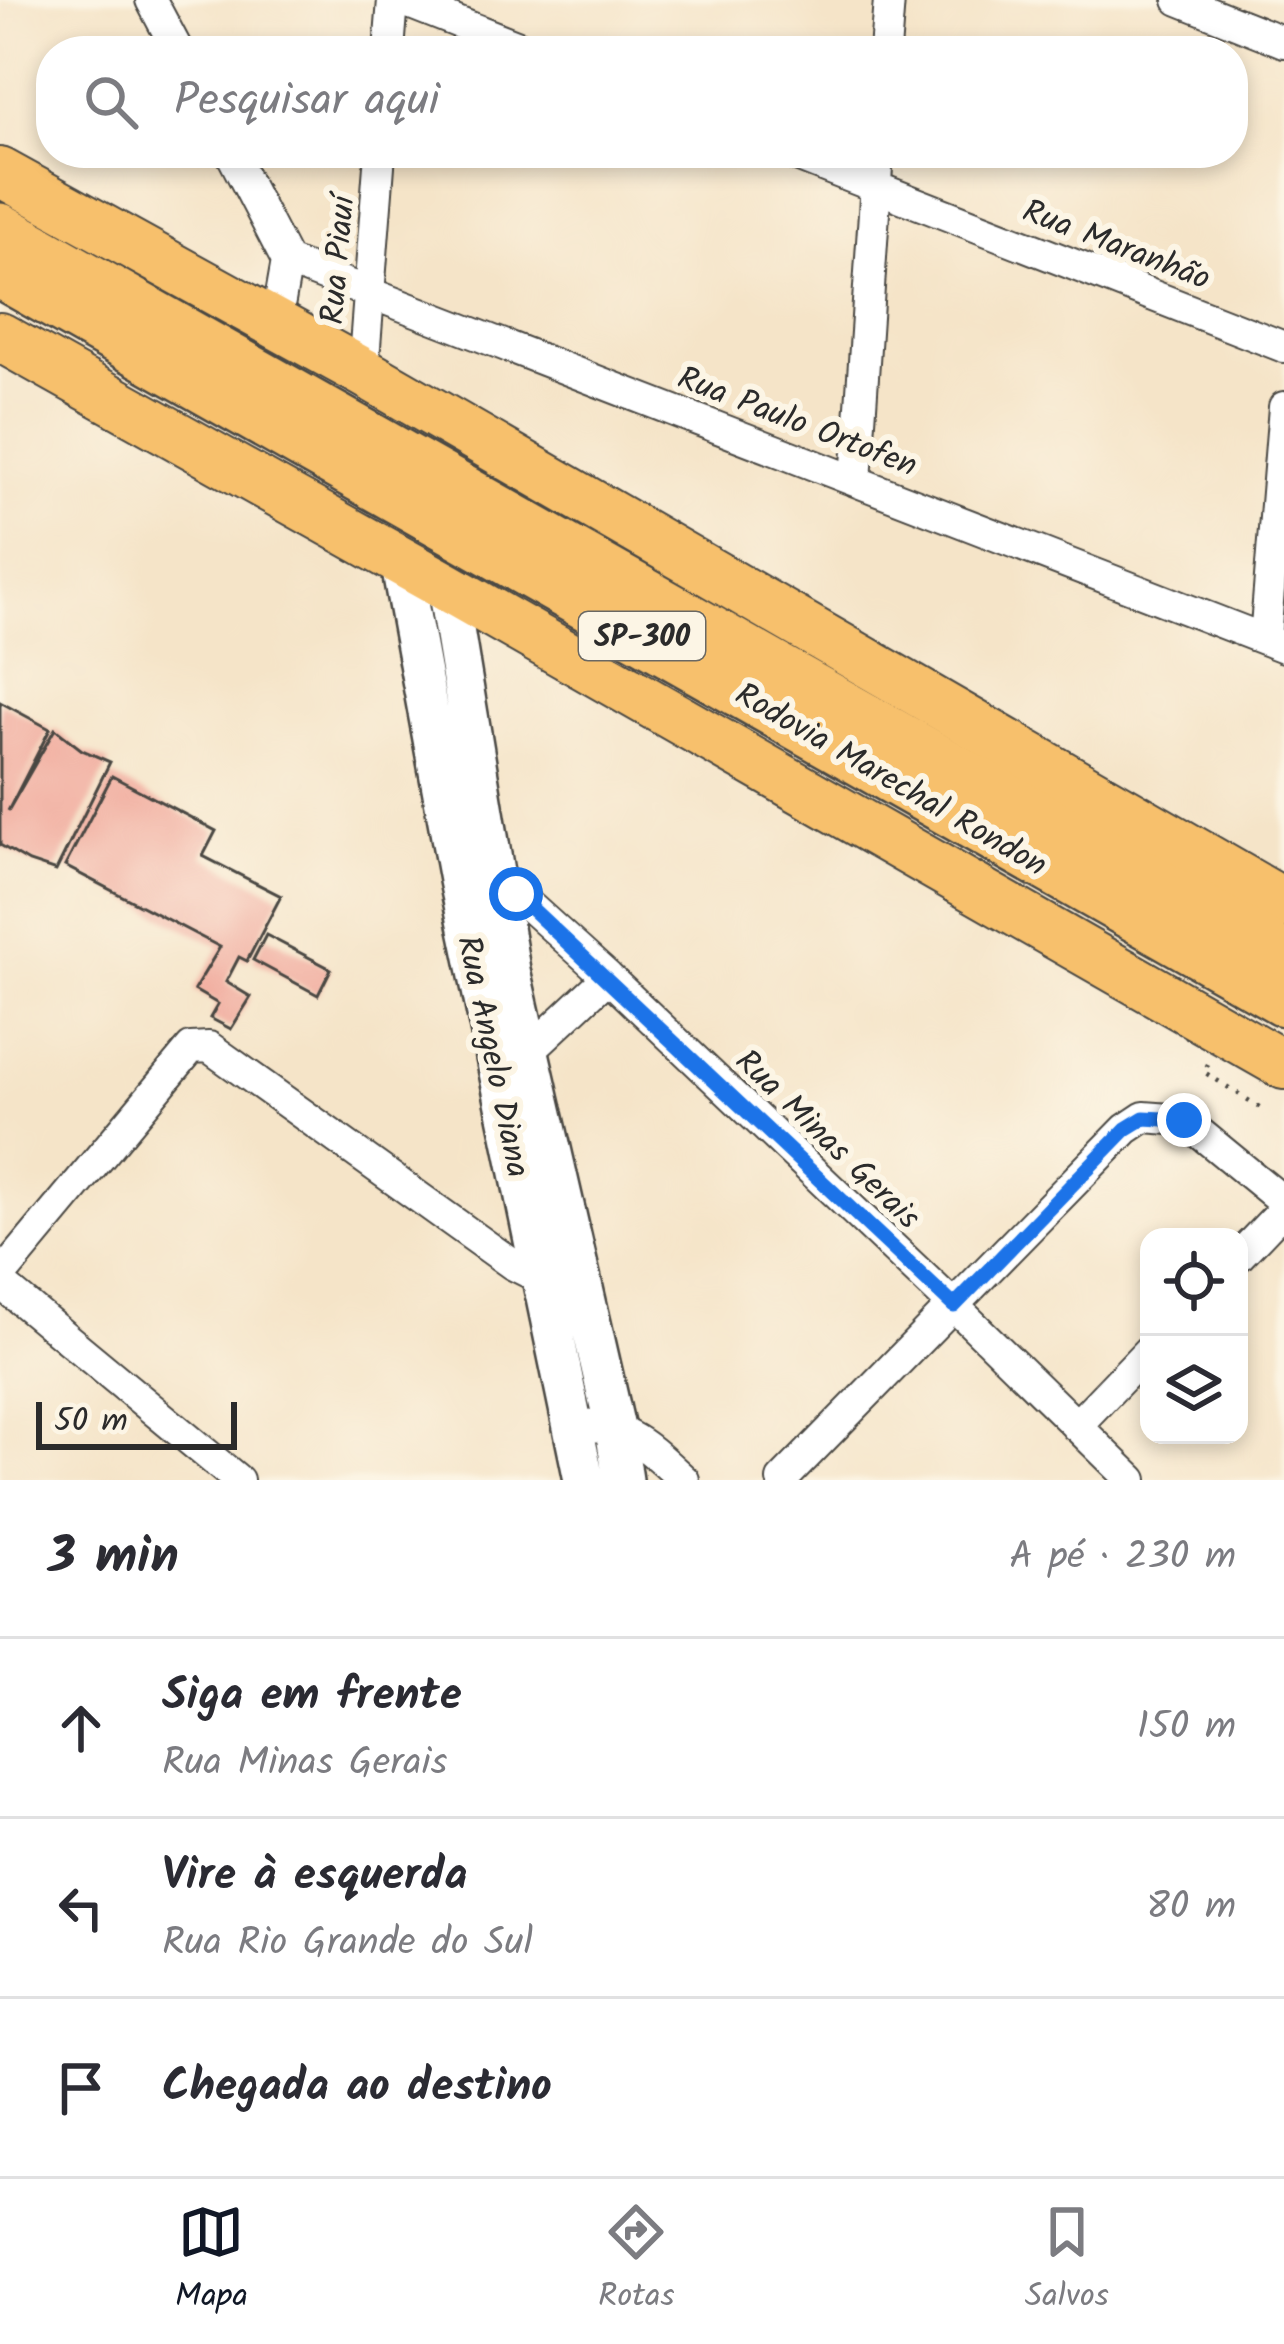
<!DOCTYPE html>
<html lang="pt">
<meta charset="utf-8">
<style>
:root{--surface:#fff;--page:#f7f7f7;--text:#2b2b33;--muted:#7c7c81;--line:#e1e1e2;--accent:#111827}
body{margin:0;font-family:Kalam,sans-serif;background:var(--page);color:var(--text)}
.controls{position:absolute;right:36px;bottom:36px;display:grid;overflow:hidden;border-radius:24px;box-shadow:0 6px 18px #0003}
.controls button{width:108px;height:108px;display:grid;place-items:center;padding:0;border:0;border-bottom:3px solid var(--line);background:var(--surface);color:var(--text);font:60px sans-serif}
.scale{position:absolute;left:36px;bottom:30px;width:201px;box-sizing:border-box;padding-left:12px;border:6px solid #2b2b2b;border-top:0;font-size:33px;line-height:42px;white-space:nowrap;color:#2b2b2b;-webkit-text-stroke:9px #fcf5e5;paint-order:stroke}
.stop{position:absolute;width:36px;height:36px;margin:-27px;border:9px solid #1a73e8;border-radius:50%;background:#fff}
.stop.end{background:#1a73e8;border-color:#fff;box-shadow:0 3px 12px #0008}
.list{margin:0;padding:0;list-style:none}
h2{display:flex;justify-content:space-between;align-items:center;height:156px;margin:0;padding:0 48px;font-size:51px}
h2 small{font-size:39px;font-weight:400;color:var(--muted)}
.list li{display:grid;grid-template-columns:78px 1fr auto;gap:36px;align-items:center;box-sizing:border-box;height:180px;padding:0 48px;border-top:3px solid var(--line)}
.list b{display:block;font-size:45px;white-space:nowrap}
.list p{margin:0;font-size:39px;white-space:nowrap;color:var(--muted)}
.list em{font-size:39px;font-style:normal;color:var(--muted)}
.icon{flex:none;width:66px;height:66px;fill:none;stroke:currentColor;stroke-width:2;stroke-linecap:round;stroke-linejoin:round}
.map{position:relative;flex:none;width:1284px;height:1480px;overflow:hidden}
.search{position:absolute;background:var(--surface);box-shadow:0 6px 18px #0003;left:36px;right:36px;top:36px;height:132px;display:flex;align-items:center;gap:30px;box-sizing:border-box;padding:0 42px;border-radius:48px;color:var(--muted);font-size:45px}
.sheet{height:696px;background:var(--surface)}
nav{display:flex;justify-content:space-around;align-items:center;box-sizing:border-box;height:168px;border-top:3px solid var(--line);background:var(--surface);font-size:33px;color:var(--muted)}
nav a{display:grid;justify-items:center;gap:6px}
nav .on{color:var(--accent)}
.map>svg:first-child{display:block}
.building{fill:#f0a698}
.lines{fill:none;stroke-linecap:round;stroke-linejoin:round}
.minor-casing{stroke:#494743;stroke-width:34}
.tertiary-casing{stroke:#494743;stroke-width:44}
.primary-casing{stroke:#494743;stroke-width:52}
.trunk-casing{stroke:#494743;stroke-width:56}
.path{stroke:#494743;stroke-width:4.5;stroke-dasharray:3 9;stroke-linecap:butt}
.minor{stroke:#fff;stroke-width:30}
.tertiary{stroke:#fff;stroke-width:39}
.primary{stroke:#f7c06c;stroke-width:48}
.trunk{stroke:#f7c06c;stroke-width:51}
.route{stroke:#1a73e8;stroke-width:15}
.labels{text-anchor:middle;stroke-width:12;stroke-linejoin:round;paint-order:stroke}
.shield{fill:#fcf5e5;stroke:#6a6863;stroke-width:3}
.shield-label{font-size:30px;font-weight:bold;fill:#2b2b2b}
.street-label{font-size:33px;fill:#2b2b2b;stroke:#fcf5e5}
</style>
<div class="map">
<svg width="1284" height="1480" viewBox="0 0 1284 1480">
<rect width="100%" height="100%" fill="#fcf5e5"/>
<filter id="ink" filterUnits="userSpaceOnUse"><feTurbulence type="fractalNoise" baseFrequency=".00833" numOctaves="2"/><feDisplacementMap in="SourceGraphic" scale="24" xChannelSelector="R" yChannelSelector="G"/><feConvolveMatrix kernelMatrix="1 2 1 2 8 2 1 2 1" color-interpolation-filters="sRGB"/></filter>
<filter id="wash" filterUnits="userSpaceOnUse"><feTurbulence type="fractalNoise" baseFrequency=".004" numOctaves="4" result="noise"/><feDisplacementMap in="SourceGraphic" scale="48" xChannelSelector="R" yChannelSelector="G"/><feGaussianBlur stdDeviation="2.7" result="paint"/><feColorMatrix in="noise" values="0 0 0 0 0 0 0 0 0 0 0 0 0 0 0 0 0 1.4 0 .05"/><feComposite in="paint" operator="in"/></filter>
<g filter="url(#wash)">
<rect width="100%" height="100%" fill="#f5e4c8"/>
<g id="blocks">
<path class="building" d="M 0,702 L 50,729 L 8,811 L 55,729 L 82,750 L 110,762 L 56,871 L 29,862 L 0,845 Z
M 112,776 L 216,831 L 203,856 L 281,896 L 247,961 L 239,957 L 226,982 L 251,997 L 231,1029 L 210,1018 L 218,1004 L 194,990 L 220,947 L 65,866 Z
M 266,935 L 331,969 L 318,995 L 253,960 Z"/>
</g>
</g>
<g filter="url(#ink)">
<use href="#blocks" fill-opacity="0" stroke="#494743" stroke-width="3"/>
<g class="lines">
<g class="minor-casing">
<path id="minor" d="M 151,0 L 178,51
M 401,0 L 531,51
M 1179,0 L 1284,42
M 389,51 L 393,0
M 885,51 L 889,0
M 231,153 L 287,261 L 280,301 L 272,322
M 789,153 L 1284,347
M 287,261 L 1284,647
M 363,372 L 380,153
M 856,481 L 878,153
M 1265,639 L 1284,407
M 481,881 L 496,884 L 516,894 L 608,977 L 954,1306 L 1132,1480
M 529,1051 L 608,977
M 1239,1256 L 1284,1209
M 0,1277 L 191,1048 L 209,1047 L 512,1264 L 528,1272 L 559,1277
M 0,1283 L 238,1480
M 573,1423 C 631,1428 642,1442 684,1480
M 1076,1426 L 1149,1350
M 782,1480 L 1126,1129 L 1144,1117 L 1184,1120 L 1284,1202"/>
</g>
<g class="tertiary-casing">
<path id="tertiary" d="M 400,560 L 459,880 L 584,1480
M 447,587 L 510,970 L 615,1428 L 623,1480"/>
</g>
<g class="primary-casing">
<path id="primary" d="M 0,172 L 363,372 L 1284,903
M 0,337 L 447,587 L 1284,1065"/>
</g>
<g class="trunk-casing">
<path id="trunk" d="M 0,229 L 1284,956
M 0,272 L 1284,1000"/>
</g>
<path class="path" d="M 1208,1064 L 1204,1072 L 1264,1110"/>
<use href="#minor" class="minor"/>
<use href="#tertiary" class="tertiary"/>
<use href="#primary" class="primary"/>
<use href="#trunk" class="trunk"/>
</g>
</g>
<g class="lines" filter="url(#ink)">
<path class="route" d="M 516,894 L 954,1306 L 1126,1129 L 1144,1118 L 1184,1120"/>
</g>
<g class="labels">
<rect class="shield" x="579" y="612" width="126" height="48" rx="9"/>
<g class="shield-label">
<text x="642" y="646">SP-300</text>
</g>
<g class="street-label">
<text transform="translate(1117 243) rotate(21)" y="12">Rua Maranhão</text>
<text transform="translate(336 260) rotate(-85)" y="12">Rua Piauí</text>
<text transform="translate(798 420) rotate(21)" y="12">Rua Paulo Ortofen</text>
<text transform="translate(892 778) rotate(30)" y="12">Rodovia Marechal Rondon</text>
<text transform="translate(495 1056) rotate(78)" y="12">Rua Angelo Diana</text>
<text transform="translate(829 1138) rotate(44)" y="12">Rua Minas Gerais</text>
</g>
</g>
</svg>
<div class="controls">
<button><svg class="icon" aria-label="locate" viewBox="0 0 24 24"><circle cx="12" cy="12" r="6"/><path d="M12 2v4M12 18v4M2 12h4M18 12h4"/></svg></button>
<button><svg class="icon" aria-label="layers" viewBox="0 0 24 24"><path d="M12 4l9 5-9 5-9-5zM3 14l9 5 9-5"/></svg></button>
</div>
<div class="scale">50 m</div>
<div class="stop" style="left:516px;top:894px"></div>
<div class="stop end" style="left:1184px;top:1120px"></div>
<div class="search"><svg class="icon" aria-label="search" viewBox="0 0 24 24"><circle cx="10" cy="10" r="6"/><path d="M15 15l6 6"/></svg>Pesquisar aqui</div>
</div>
<section class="sheet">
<h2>3 min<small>A pé · 230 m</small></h2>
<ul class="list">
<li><svg class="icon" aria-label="ahead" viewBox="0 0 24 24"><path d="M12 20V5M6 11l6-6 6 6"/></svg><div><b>Siga em frente</b><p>Rua Minas Gerais</p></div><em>150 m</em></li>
<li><svg class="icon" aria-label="left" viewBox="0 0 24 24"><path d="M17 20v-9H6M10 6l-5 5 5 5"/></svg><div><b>Vire à esquerda</b><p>Rua Rio Grande do Sul</p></div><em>80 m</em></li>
<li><svg class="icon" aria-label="arrive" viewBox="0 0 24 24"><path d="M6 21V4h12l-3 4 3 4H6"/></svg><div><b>Chegada ao destino</b></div></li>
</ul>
</section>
<nav>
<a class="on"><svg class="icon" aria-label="map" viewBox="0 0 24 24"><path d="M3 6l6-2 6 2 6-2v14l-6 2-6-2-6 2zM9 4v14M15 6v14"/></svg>Mapa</a>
<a><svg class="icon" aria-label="directions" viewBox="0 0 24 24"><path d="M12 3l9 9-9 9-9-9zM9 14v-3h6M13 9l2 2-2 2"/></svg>Rotas</a>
<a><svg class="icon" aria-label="saved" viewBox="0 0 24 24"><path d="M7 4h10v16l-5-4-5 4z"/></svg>Salvos</a>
</nav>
